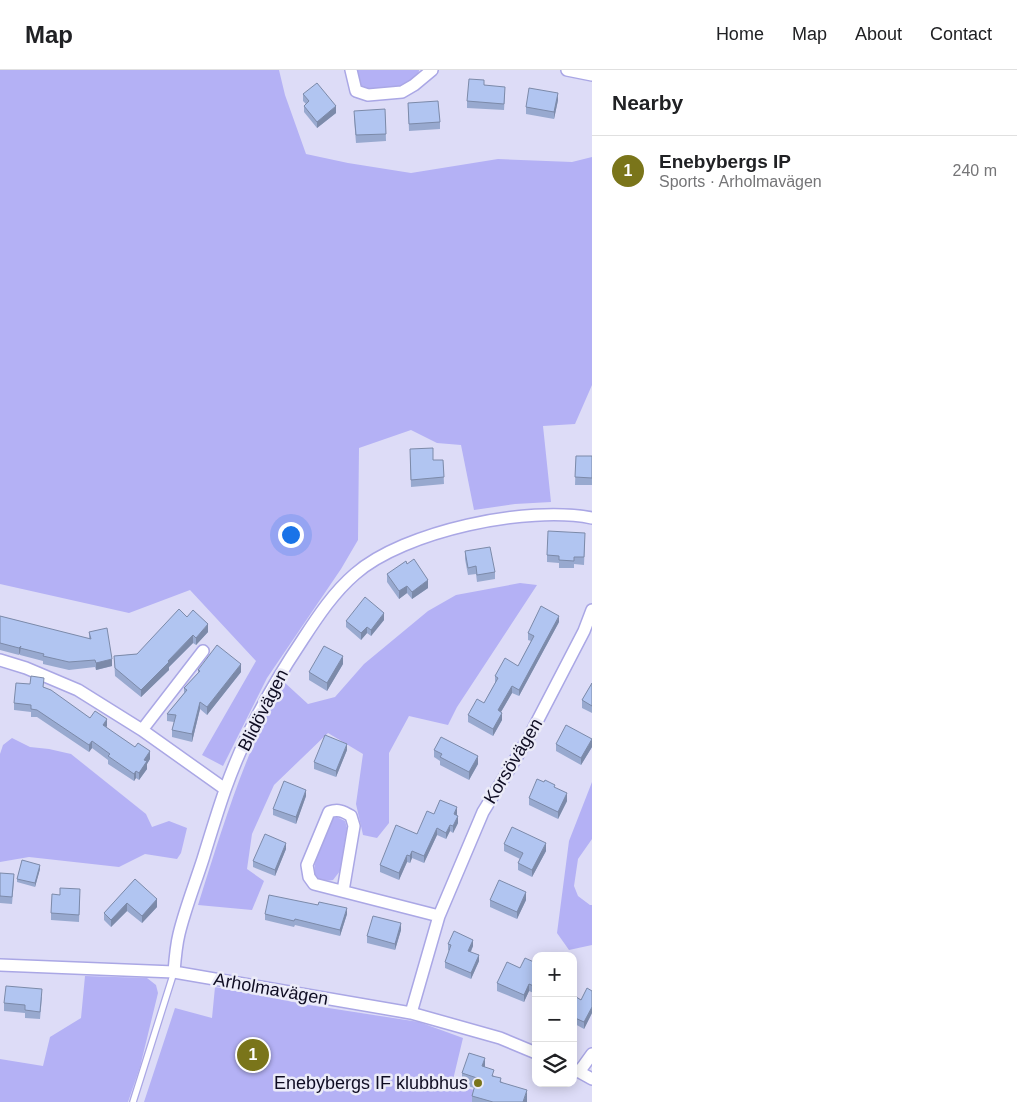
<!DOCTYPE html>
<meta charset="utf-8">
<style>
:root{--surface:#fff;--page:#f2f2f2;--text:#202124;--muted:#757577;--line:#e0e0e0;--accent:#7a751a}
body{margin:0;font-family:Arial,sans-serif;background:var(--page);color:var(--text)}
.controls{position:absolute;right:15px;bottom:15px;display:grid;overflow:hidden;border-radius:10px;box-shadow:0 2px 12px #0003}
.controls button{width:45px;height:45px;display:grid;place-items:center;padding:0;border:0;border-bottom:1px solid var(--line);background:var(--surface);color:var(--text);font:25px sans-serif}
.you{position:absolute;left:290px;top:464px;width:18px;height:18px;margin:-12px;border:4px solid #fff;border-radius:50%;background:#1a73e8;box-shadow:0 0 0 8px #1a73e833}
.badge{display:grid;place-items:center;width:32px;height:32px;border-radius:50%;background:var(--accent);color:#fff;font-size:16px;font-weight:700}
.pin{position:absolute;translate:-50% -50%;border:2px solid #fff;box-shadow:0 1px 5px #0006}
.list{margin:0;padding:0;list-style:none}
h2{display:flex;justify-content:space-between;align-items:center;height:65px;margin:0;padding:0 20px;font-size:21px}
h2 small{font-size:16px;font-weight:400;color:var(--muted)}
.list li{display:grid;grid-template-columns:32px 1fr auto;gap:15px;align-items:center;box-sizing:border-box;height:70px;padding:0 20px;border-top:1px solid var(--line)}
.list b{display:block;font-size:19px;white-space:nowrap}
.list p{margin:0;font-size:16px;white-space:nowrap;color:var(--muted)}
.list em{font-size:16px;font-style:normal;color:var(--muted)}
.icon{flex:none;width:28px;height:28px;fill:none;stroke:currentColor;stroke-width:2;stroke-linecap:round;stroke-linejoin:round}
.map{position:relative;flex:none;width:592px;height:1032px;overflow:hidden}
header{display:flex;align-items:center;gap:30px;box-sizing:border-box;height:70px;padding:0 25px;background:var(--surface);border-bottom:1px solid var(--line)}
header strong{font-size:24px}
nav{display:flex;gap:28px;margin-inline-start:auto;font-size:18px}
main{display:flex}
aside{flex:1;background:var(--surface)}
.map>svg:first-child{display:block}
.green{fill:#b4b1f5}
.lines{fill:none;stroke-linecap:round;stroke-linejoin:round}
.service-casing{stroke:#aaa7e5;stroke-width:8}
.minor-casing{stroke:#aaa7e5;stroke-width:14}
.service{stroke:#fff;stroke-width:5.5}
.minor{stroke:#fff;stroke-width:11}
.wall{fill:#98a9cf}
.shaded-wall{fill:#7c8aa9}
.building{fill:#b1c5f1;stroke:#7c8aa9}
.poi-dot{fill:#7a751a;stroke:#ebebf8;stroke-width:2}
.labels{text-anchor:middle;stroke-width:5;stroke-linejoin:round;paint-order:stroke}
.street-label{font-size:18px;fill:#0e0c22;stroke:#ebebf8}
.poi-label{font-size:18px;fill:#0e0c22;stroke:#ebebf8;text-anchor:end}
</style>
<header>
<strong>Map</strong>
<nav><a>Home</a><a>Map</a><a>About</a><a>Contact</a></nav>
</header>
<main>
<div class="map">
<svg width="592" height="1032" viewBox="0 0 592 1032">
<rect width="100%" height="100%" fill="#dddcf7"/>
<path class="green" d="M 0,0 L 279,0 L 285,25 L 306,84 L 348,93 L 411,103 L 498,89 L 572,92 L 592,87 L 592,315 L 575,354 L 543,356 L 551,432 L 515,434 L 474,440 L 461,375 L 437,373 L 411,360 L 359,378 L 358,470 L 341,499 L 267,608 L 223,696 L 202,685 L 256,591 L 190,520 L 129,543 L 0,514 Z
M 357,0 L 419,0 L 419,1 C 413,20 386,18 370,20 C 360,17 355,10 357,0 Z
M 520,513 L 537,515 L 457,637 L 448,655 L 409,646 L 389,683 L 389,753 L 377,768 L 363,765 L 356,734 L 363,684 L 328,663 L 274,715 L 252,764 L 247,799 L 264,811 L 252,840 L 198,835 C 222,759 245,681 284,612 L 308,634 L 335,627 L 364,594 L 428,541 L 456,525 Z
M 12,668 L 30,677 L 49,679 L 71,684 L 146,744 L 152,757 L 169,751 L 187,758 L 181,783 L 177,789 L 145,784 L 119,797 L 29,787 L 0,792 L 0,684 L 3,675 Z
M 592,712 L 592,769 L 578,789 L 574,816 L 578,826 L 590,835 L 592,835 L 592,875 L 569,880 L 557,863 L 569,771 Z
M 337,747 L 345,751 L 347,758 L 340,801 L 333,810 C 326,811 320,811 315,806 C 312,791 325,762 332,748 Z
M 85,906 L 147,908 L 156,915 L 158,923 L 140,997 L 128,1032 L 0,1032 L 0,989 L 43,996 L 50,967 L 81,948 Z
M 215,917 L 309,935 L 419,952 L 463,968 L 452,1014 L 517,1032 L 144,1032 L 175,938 L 212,948 Z"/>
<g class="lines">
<g class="service-casing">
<path id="service" d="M 133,1032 L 174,902"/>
</g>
<g class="minor-casing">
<path id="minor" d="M 351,0 L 356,21 L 368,25 L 402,22 L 414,15 L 432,0
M 567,0 L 592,5
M 0,590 L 26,598 L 78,620 L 142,660 L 225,719
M 142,660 L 203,581
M 343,821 L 354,756 L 351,746 C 343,741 338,739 329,742 L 307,795 L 309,807 L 314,814 L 439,846
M 0,895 L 174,902 L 411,943 L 500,968 L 536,983
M 174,902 C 175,889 176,876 179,864 C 185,839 195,814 203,789 C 210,766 217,743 225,720 C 243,669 272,615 303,569 C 318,546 334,522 355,504 C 404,461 528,435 592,448
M 411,943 L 439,846 L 483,742 L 529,667 L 584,561 L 592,540
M 574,999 L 592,1009
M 579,1002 L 592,984"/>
</g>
<use href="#service" class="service"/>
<use href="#minor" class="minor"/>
</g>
<path class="wall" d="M 484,15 L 505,23 L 504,40 L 467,38 L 467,31 Z
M 303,24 L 336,43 L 317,58 L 304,42 L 304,36 L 306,34 L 303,31 Z
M 558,30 L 554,49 L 526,44 L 526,37 Z
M 408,33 L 440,52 L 440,59 L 409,61 Z
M 385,39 L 386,71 L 356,73 L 354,48 Z
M 576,386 L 592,386 L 592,415 L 575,415 Z
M 410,387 L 433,390 L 443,390 L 444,414 L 411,417 Z
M 585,470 L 584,495 L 574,494 L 574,498 L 559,498 L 559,493 L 547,492 L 547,485 Z
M 465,481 L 495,502 L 495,509 L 477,512 L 476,504 L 468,505 L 465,489 Z
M 387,504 L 428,518 L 412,529 L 407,523 L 399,529 L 387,512 Z
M 0,546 L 89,569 L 89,562 L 112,596 L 96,600 L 95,597 L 69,600 L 43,594 L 43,591 L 20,585 L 20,583 L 19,585 L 0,580 Z
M 187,547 L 208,562 L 196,575 L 193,573 L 169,597 L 169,600 L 141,627 L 115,606 L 114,586 L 137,584 Z
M 384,550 L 371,566 L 367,563 L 361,570 L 346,557 L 346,551 Z
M 559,552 L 519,626 L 512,623 L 501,642 L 502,650 L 493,666 L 468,652 L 468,645 L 484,633 L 495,613 L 495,606 L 518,596 L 531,571 L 528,570 L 528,563 Z
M 343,594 L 327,621 L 309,610 L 309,602 Z
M 198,600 L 241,602 L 207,645 L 200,639 L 192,672 L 172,667 L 172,660 L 174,652 L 167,651 L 167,644 L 184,623 L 184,618 L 198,603 Z
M 592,613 L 592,643 L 582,638 L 582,630 Z
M 30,614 L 44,617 L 90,648 L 107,656 L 106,657 L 150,689 L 147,694 L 147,699 L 139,710 L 136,708 L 134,711 L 108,694 L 108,690 L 92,678 L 89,682 L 37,647 L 31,647 L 31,642 L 14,640 L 14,633 Z
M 556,674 L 592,677 L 581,695 L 556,681 Z
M 347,680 L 336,707 L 314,699 L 314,692 Z
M 434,680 L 478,694 L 469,710 L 440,695 L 440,691 L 434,687 Z
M 555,718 L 567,731 L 558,749 L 529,735 L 529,728 Z
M 306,726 L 296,754 L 273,745 L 273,739 Z
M 434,744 L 457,744 L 457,745 L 458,753 L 453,763 L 450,761 L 446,769 L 437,765 L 424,793 L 412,788 L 410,793 L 407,792 L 399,810 L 380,802 L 380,795 L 417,764 Z
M 504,774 L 546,781 L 532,807 L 518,800 L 518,793 L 520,789 L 504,781 Z
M 286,779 L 275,806 L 253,797 L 253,791 Z
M 40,799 L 35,817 L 17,812 L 17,809 Z
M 0,803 L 14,811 L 12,834 L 0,833 Z
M 135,809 L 157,837 L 142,853 L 127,841 L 111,857 L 104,850 L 104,843 Z
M 60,825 L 80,826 L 79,852 L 51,850 L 51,843 Z
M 490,830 L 526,830 L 517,849 L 490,837 Z
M 265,844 L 347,844 L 340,866 L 295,855 L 294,857 L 265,850 Z
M 401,860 L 395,880 L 367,873 L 367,866 Z
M 448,874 L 473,876 L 471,882 L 479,891 L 471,909 L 445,898 L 445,892 L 449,881 L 448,880 Z
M 536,893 L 536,924 L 529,921 L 524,932 L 497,921 L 497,913 Z
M 592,921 L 592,943 L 584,959 L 573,953 L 573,925 L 581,930 Z
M 42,927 L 40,949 L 25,948 L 25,943 L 4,941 L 4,933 Z
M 485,997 L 494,1006 L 527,1031 L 527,1032 L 472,1032 L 472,1026 L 474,1018 L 462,1014 L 462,1003 Z"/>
<path class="shaded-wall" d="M 558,23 L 558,30 L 554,49 L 554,42 Z
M 336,36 L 336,43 L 317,58 L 317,52 Z
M 428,510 L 428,518 L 412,529 L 412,522 Z
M 407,516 L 407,523 L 399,529 L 399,521 Z
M 384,543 L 384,550 L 371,566 L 371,560 Z
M 559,546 L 559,552 L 519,626 L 519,620 Z
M 208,554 L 208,562 L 196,575 L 196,568 Z
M 367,557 L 367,563 L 361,570 L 361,563 Z
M 193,565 L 193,573 L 169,597 L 169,600 L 141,627 L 141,620 Z
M 21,576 L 20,583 L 19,585 L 19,578 Z
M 343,586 L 343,594 L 327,621 L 327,613 Z
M 112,589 L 112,596 L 96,600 L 96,593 Z
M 241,594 L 241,602 L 207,645 L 207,637 Z
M 512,616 L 512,623 L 498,647 L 498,640 Z
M 200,632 L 200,639 L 192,672 L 192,664 Z
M 502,643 L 502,650 L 493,666 L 493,659 Z
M 107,649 L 107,656 L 103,662 L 103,655 Z
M 592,669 L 592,677 L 581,695 L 581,688 Z
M 92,671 L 92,678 L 89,682 L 89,675 Z
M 347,674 L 347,680 L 336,707 L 336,701 Z
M 150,681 L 150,689 L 147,694 L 147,699 L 139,710 L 139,703 L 144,690 Z
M 478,686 L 478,694 L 469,710 L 469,702 Z
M 136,701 L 136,708 L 134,711 L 134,704 Z
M 306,720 L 306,726 L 296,754 L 296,747 Z
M 567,723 L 567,731 L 558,749 L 558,742 Z
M 457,737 L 457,744 L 454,751 L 454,744 Z
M 458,746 L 458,753 L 453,763 L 453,756 Z
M 450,755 L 450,761 L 446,769 L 446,763 Z
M 437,758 L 437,765 L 424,793 L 424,786 Z
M 286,773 L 286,779 L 275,806 L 275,800 Z
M 546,773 L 546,781 L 532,807 L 532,800 Z
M 412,781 L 412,788 L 410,793 L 410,786 Z
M 407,785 L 407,792 L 399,810 L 399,803 Z
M 40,795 L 40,799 L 35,817 L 35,813 Z
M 526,822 L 526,830 L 517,849 L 517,842 Z
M 157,829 L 157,837 L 142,853 L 142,846 Z
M 127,833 L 127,841 L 111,857 L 111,850 Z
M 347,838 L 347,844 L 340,866 L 340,860 Z
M 401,853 L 401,860 L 395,880 L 395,874 Z
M 473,870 L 473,876 L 468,887 L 468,881 Z
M 479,885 L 479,891 L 471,909 L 471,903 Z
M 529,914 L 529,921 L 524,932 L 524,925 Z
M 592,937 L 592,943 L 584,959 L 584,952 Z
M 485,988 L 485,998 L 482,996 Z
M 527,1020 L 527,1032 L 523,1032 Z"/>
<path class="building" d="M 469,9 L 484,10 L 484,15 L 505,17 L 504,34 L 467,31 Z
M 317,13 L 336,36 L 317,52 L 304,36 L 309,31 L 303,24 Z
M 529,18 L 558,23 L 554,42 L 526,37 Z
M 438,31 L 440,52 L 409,54 L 408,33 Z
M 385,39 L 386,64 L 356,65 L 354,41 Z
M 433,378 L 433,390 L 443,390 L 444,407 L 411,410 L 410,379 Z
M 576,386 L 592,386 L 592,408 L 575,407 Z
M 548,461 L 585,463 L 584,487 L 574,487 L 574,491 L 559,490 L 559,486 L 547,485 Z
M 490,477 L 495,502 L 477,505 L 476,496 L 468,498 L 465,481 Z
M 414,489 L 428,510 L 412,522 L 407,516 L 399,521 L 387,504 L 406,491 L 407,494 Z
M 365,527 L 384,543 L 371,560 L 367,557 L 361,563 L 346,551 Z
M 541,536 L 559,546 L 519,620 L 512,616 L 498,640 L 502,643 L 493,659 L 468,645 L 477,629 L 484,633 L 498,608 L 495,606 L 505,588 L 518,596 L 534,566 L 528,563 Z
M 179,539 L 187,547 L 193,540 L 208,554 L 196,568 L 193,565 L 168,591 L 169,592 L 141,620 L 115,598 L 114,586 L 137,584 Z
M 0,546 L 91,569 L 89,562 L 107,558 L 112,589 L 96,593 L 95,590 L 69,592 L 43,586 L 44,584 L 20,578 L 21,576 L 19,578 L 0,573 Z
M 217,575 L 241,594 L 207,637 L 200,632 L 192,664 L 172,660 L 176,645 L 167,644 L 187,620 L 184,618 L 200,601 L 198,600 Z
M 324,576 L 343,586 L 327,613 L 309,602 Z
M 31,606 L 44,608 L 43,617 L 51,620 L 90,648 L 95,641 L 107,649 L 103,655 L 135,677 L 138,673 L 150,681 L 144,690 L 147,691 L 139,703 L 136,701 L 134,704 L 108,686 L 110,684 L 92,671 L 89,675 L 37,640 L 31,639 L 31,635 L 14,633 L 16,613 L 30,614 Z
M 592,613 L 592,636 L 582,630 Z
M 566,655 L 592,669 L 581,688 L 556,674 Z
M 325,665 L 347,674 L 336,701 L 314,692 Z
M 441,667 L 478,686 L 469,702 L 440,687 L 442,684 L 434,680 Z
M 537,709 L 544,712 L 545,710 L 555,715 L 554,717 L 567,723 L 558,742 L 529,728 Z
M 284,711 L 306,720 L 296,747 L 273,739 Z
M 440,730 L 457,737 L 454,744 L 458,746 L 453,756 L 450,755 L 446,763 L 437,758 L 424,786 L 412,781 L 410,786 L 407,785 L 399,803 L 380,795 L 396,755 L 417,764 L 427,741 L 434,744 Z
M 512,757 L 546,773 L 532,800 L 518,793 L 523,783 L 504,774 Z
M 265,764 L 286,773 L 275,800 L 253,791 Z
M 22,790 L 40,795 L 35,813 L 17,809 Z
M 0,803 L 14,804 L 12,827 L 0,826 Z
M 135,809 L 157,829 L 142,846 L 127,833 L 111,850 L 104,843 Z
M 499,810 L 526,822 L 517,842 L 490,830 Z
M 60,818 L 80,819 L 79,845 L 51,843 L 52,824 L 60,825 Z
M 269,825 L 318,835 L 319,832 L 347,838 L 340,860 L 295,849 L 294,851 L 265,844 Z
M 373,846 L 401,853 L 395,874 L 367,866 Z
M 454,861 L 473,870 L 468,881 L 479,885 L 471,903 L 445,892 L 451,875 L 448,874 Z
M 525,888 L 536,893 L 536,917 L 529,914 L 524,925 L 497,913 L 507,892 L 520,898 Z
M 6,916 L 42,919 L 40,942 L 25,940 L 25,935 L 4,933 Z
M 587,918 L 592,921 L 592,937 L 584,952 L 573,947 L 573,925 L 581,930 Z
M 469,983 L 485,988 L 482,996 L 494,1000 L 492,1006 L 501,1008 L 500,1012 L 527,1020 L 523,1032 L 493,1032 L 472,1026 L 477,1008 L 462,1003 Z"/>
<circle class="poi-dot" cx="478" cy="1013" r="5"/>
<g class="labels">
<g class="street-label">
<text transform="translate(263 640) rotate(-63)" y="6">Blidövägen</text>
<text transform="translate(513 691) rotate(-59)" y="6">Korsövägen</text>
<text transform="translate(271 919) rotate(10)" y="6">Arholmavägen</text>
</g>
<g class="poi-label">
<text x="468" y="1019">Enebybergs IF klubbhus</text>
</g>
</g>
</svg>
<div class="controls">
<button>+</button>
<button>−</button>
<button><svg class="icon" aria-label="layers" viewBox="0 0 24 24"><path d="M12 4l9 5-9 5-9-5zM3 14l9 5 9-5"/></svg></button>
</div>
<div class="you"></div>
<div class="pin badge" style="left:253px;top:985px">1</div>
</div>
<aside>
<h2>Nearby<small></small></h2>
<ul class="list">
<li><span class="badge">1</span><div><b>Enebybergs IP</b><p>Sports · Arholmavägen</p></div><em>240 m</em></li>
</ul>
</aside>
</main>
